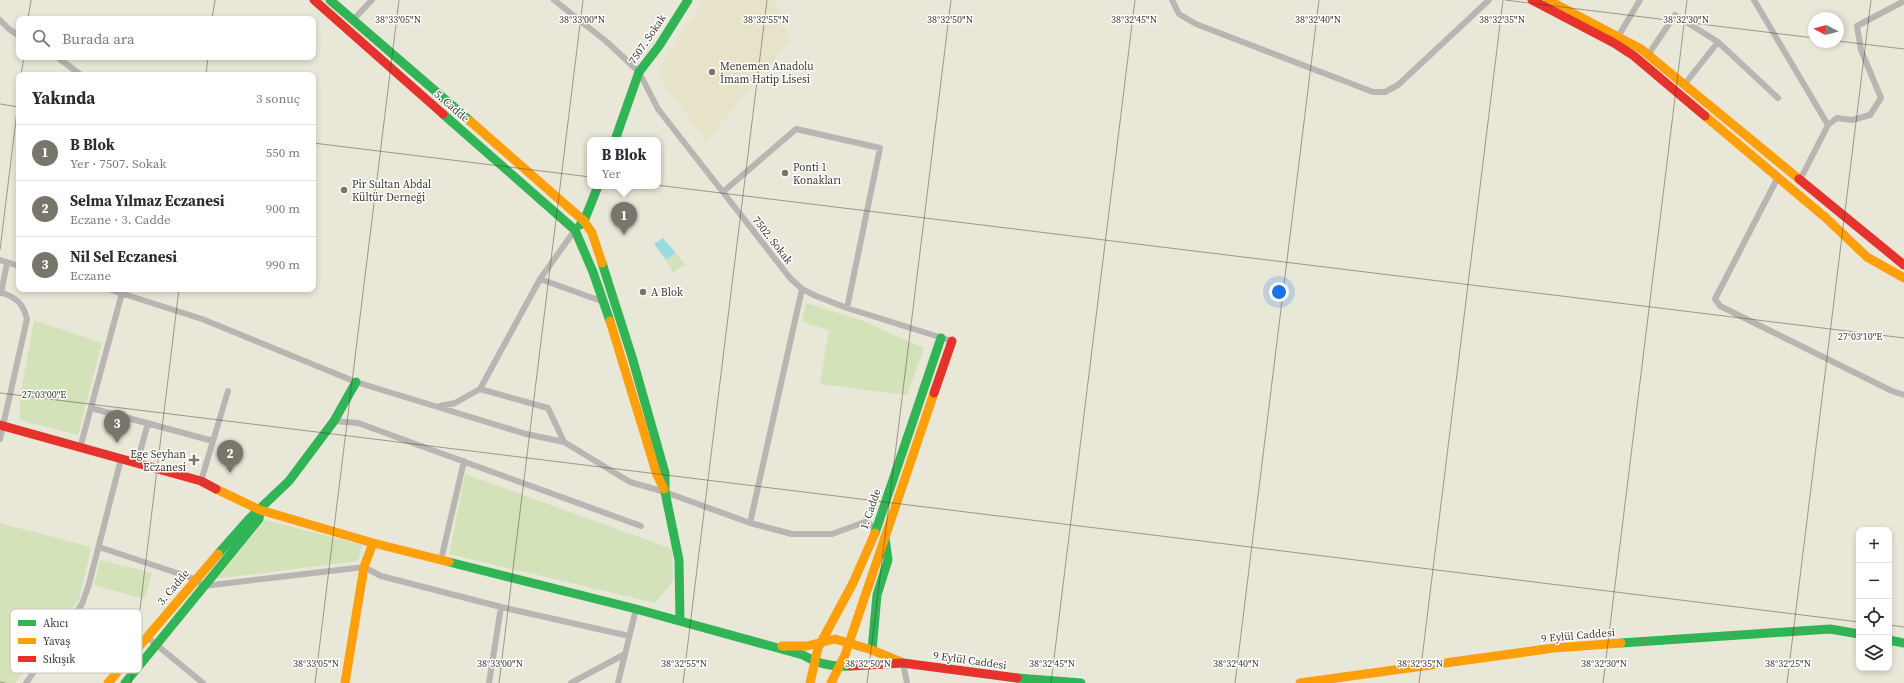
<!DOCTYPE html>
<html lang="tr">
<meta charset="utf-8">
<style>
:root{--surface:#fff;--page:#f7f7f7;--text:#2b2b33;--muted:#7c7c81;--line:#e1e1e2;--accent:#78766a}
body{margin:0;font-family:"Source Serif 4",serif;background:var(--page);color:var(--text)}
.controls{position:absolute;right:12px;bottom:12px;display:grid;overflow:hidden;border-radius:8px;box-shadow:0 2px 6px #0003}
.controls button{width:36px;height:36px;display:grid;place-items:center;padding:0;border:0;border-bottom:1px solid var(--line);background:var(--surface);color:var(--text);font:20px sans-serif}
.compass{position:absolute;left:1808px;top:12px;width:36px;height:36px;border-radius:50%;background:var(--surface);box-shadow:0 2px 6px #0003;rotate:277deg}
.you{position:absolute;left:1279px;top:292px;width:14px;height:14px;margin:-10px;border:3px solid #fff;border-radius:50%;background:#1a73e8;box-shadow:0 0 0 6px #1a73e833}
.badge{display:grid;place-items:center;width:26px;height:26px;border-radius:50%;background:var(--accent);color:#fff;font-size:13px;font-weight:700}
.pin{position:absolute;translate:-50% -33px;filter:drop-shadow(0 1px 2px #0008)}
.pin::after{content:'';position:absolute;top:21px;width:14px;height:12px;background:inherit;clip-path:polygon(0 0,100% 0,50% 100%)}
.popup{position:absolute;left:587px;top:137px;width:74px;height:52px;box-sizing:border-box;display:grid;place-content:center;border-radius:8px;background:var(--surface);filter:drop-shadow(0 1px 3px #0005);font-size:13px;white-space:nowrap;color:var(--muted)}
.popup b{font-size:15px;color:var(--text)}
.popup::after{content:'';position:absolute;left:50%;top:100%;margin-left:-8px;border:8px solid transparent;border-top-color:var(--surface)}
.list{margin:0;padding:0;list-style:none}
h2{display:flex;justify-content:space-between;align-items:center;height:52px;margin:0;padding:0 16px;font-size:17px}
h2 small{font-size:13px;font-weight:400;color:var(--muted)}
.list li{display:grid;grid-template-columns:26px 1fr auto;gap:12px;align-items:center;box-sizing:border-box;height:56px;padding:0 16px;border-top:1px solid var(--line)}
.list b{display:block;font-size:15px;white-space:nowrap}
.list p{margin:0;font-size:13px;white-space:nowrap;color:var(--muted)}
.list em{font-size:13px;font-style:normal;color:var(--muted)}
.icon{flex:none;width:22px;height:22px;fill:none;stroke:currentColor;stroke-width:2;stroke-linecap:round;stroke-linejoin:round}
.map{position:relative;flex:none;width:1904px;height:683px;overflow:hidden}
.search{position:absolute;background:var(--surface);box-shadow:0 2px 6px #0003;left:16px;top:16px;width:300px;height:44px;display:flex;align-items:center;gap:10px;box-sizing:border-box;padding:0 14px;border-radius:8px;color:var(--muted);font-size:15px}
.panel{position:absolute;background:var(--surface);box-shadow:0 2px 6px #0003;left:16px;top:72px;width:300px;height:220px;border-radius:8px}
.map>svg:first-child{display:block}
.built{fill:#e7e3c9}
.green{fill:#d4e2b9}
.water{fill:#9bdddc}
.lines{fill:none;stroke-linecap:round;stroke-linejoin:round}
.street{stroke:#b9b5b2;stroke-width:6}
.fast{stroke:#30b455;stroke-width:9}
.slow{stroke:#ff9f0a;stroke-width:9}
.jam{stroke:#e5322d;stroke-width:9}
.ticks{fill:none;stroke:#3b392e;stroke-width:1;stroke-opacity:0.45}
.poi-dot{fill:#78766a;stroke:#fff;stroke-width:1.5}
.labels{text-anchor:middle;stroke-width:3;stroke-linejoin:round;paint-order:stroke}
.street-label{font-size:11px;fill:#3b392e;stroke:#fff}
.poi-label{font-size:11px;fill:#3b392e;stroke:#fff;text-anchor:start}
.key{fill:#fff;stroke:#c4c4c0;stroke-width:1}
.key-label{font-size:11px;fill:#3b392e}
.ticks-label{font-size:10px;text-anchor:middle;fill:#3b392e;stroke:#fff;stroke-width:3;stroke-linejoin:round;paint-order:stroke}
</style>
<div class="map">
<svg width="1904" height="683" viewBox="0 0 1904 683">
<rect width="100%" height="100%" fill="#e9e7d8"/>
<path class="built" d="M 704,0 L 774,0 L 791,41 L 706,141 L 665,86 L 660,76 L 660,67 Z"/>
<path class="green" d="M 676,253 L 685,264 L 673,273 L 666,260 Z
M 806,303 L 863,321 L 924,348 L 907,395 L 820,384 L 829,330 L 802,322 Z
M 34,320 L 102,343 L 78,435 L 20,420 L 20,398 Z
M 465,474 L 672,549 L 673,581 L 655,603 L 449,554 Z
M 265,520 L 362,545 L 358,561 L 215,579 Z
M 0,523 L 91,547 L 79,600 L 15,683 L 0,683 Z
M 100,560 L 152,573 L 145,599 L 94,585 Z"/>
<path class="water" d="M 663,238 L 676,253 L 666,260 L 654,244 Z"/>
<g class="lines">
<path class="street" d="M 554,0 L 607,42 L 639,72 L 658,109 L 790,278 L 802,289 L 816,296 L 847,308 L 952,341
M 1172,0 L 1179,14 L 1196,24 L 1373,92 L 1385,92 L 1398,85 L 1489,0
M 1754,0 L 1828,125
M 0,20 L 9,29 L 19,36
M 353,20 L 372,0
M 1616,40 L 1640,0
M 1648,55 L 1675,15 L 1718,42 L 1778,98
M 57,57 L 81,75
M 1684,85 L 1718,42
M 1778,177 L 1715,299 L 1720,306 L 1892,391 L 1904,395
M 1800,180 L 1828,125 L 1837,118 L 1852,120 L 1870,115 L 1881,98 L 1861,50 L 1857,26 L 1904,1
M 723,192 L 796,129 L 880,148 L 847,308
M 0,260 L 19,266
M 540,279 L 604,302
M 108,289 L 202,319 L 356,382 L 526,434 L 564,442 L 630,482 L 665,492 L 750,523 L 792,534 L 832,534 L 865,522 L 870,524 L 876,531
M 0,292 C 16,297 23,303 27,319 L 0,439
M 1,293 L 7,263
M 480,389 L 548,408 L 564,442
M 440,406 L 455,403 L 480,389 L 540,279 L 575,230
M 91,408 L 213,441
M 334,421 L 358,423 L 641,526
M 80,448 L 122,293
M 137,463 L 148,423
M 201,481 L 228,391
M 750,523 L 802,289
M 99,547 L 195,579 L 204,586 L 364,567 L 381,576 L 501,607 L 629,636
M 441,560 L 464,461
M 147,637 L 203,683
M 903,663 L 907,683
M 26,683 L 82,604 L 89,584 L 121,459
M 489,683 L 501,607
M 571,683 L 625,654
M 618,683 L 636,609"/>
<path class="fast" d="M 330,0 L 470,121
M 443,114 L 575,230 L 593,272 L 610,321
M 615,140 L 639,72 L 659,46 L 688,0
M 580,225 L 584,221 L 598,186
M 602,263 L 632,357 L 665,473 L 665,492 L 679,560 L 680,621
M 875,533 L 941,338
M 218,554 L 249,519 L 289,481 L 334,421 L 356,382
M 449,562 L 636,609 L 803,655 C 817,664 833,667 850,666
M 1889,640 L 1904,643
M 1621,643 L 1830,629 L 1859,634
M 872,650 L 877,595 L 888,560 L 885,538
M 1017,678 L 1081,683
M 125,683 L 259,519 L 260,510"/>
<path class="slow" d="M 1548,0 L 1641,49 L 1799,179
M 1705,116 L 1826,218 L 1867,257 L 1904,278
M 470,121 L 584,221 L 592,233 L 602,263
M 610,321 L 657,475 L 664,489
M 216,489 L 260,510 L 373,543 L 449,562
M 782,646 L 807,646 L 835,639 L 872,650 L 901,662
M 108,683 L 218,554
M 345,683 L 364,567 L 373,543
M 810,683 L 818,648 L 853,583 L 875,533
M 831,683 L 845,655 L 934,393
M 1300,683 L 1554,648 L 1621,643"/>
<path class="jam" d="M 314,0 L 443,114
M 1532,0 L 1614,43 L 1634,56 L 1705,116
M 1799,179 L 1904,265
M 934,393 L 952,341
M 0,425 L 201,481 L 216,489
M 850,666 L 903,663 L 1017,678"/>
</g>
<path class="ticks" d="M 1505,0 L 1814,38M 28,19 L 31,0M 212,19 L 215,0M 1838,41 L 1904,49M 21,75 L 24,57M 206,75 L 208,57M 0,104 L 19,107M 313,143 L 1904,338M 0,250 L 19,95M 0,393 L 1859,622M 1889,625 L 1904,627M 0,682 L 5,683M 131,683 L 179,289M 315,683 L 399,0M 499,683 L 583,0M 683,683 L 767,0M 867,683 L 951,0M 1051,683 L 1135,0M 1235,683 L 1319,0M 1419,683 L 1503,0M 1603,683 L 1687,0M 1787,683 L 1871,0"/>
<g class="poi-dot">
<circle cx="712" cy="72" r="4"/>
<circle cx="785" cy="173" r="4"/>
<circle cx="344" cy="190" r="4"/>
<circle cx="643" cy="292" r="4"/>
<path d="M192 454h4v4h4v4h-4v4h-4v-4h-4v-4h4z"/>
</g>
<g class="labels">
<g class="street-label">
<text transform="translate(647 39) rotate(-56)" y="4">7507. Sokak</text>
<text transform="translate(452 106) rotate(41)" y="4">5. Cadde</text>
<text transform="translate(773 240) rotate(52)" y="4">7502. Sokak</text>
<text transform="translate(870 509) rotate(-71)" y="4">1. Cadde</text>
<text transform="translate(173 587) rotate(-50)" y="4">3. Cadde</text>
<text transform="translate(1578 635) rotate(-5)" y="4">9 Eylül Caddesi</text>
<text transform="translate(970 660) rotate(8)" y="4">9 Eylül Caddesi</text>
</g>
<g class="poi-label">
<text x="720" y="70">Menemen Anadolu<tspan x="720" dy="13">İmam Hatip Lisesi</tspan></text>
<text x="793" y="171">Ponti 1<tspan x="793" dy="13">Konakları</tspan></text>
<text x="352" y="188">Pir Sultan Abdal<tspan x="352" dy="13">Kültür Derneği</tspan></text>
<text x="651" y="296">A Blok</text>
<text x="186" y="458" text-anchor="end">Ege Seyhan<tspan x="186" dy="13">Eczanesi</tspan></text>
</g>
</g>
<rect x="10" y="609" width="132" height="64" rx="6" class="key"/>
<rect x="18" y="620" width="18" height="6" fill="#30b455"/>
<rect x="18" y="638" width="18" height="6" fill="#ff9f0a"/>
<rect x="18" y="656" width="18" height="6" fill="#e5322d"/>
<g class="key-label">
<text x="43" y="627">Akıcı</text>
<text x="43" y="645">Yavaş</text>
<text x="43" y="663">Sıkışık</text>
</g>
<g class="ticks-label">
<text x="398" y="23">38°33'05"N</text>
<text x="582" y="23">38°33'00"N</text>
<text x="766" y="23">38°32'55"N</text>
<text x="950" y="23">38°32'50"N</text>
<text x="1134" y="23">38°32'45"N</text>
<text x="1318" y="23">38°32'40"N</text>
<text x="1502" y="23">38°32'35"N</text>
<text x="1686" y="23">38°32'30"N</text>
<text x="1860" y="340">27°03'10"E</text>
<text x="44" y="398">27°03'00"E</text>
<text x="316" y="667">38°33'05"N</text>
<text x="500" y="667">38°33'00"N</text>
<text x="684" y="667">38°32'55"N</text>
<text x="868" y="667">38°32'50"N</text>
<text x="1052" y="667">38°32'45"N</text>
<text x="1236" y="667">38°32'40"N</text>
<text x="1420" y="667">38°32'35"N</text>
<text x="1604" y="667">38°32'30"N</text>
<text x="1788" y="667">38°32'25"N</text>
</g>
</svg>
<div class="controls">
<button>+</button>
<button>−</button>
<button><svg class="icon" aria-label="locate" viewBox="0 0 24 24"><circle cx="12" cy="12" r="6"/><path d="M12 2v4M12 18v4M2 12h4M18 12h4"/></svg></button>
<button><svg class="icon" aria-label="layers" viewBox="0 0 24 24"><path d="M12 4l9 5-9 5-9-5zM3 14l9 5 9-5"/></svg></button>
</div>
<svg class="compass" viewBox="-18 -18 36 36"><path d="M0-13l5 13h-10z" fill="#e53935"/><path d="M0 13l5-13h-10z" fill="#7c7c81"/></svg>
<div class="you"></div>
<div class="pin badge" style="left:624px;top:235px">1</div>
<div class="popup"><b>B Blok</b>Yer</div>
<div class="pin badge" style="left:230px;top:473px">2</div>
<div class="pin badge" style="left:117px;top:443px">3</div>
<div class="search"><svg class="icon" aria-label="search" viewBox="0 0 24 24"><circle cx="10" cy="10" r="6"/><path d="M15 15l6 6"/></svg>Burada ara</div>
<section class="panel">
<h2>Yakında<small>3 sonuç</small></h2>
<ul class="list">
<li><span class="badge">1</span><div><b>B Blok</b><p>Yer · 7507. Sokak</p></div><em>550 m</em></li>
<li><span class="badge">2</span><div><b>Selma Yılmaz Eczanesi</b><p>Eczane · 3. Cadde</p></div><em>900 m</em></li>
<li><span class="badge">3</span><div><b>Nil Sel Eczanesi</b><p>Eczane</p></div><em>990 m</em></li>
</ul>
</section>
</div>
